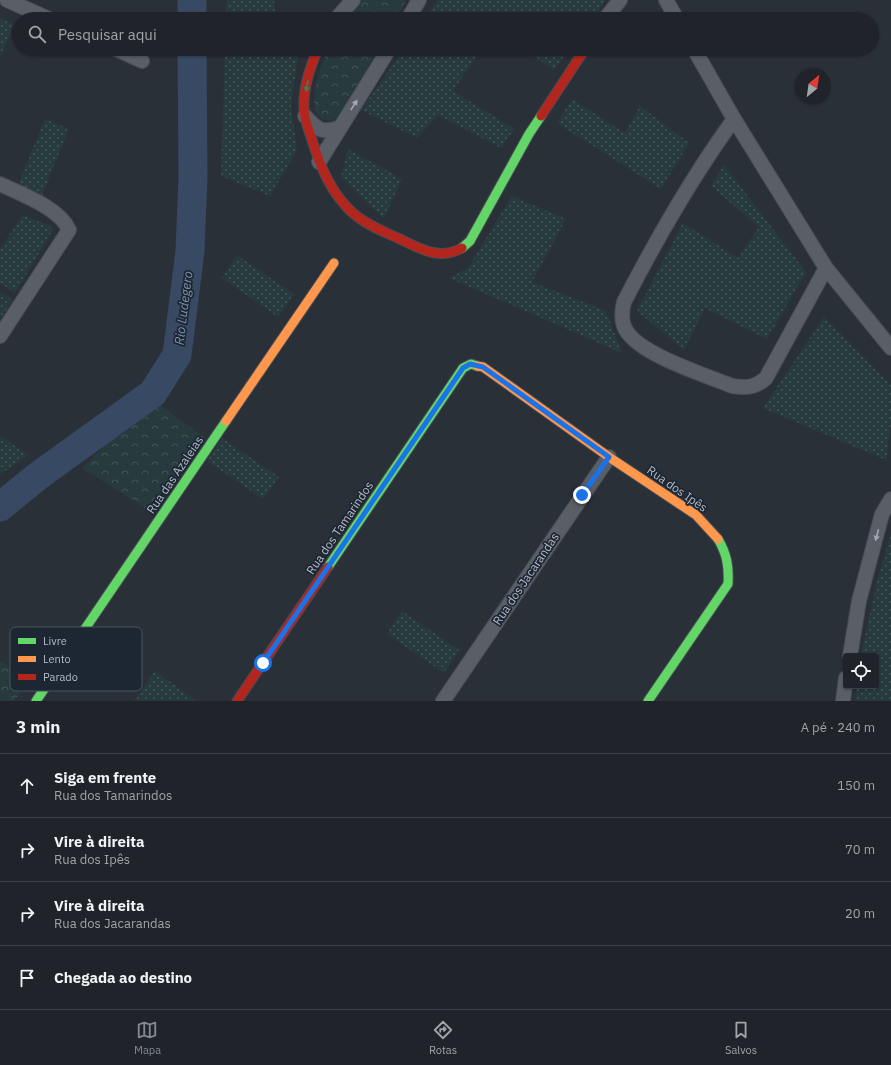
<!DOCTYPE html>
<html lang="pt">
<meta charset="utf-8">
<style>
:root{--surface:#20242a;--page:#2d3036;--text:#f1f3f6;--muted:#a2a4a8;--line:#3d4147;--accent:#848b96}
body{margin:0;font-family:"IBM Plex Sans",sans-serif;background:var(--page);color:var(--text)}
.controls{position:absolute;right:12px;bottom:12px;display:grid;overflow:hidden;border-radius:4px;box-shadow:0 1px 3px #0004}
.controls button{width:36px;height:36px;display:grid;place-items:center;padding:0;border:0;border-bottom:1px solid var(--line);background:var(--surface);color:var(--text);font:20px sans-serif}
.compass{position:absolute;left:795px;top:68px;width:36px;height:36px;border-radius:50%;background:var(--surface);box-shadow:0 1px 3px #0004;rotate:29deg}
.stop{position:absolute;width:12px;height:12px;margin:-9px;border:3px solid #1a73e8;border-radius:50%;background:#fff}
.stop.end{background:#1a73e8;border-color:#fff;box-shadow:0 1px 4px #0008}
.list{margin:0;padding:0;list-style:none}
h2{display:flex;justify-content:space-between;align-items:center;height:52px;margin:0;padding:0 16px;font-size:17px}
h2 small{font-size:13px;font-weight:400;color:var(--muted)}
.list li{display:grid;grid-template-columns:26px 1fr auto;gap:12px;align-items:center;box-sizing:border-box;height:64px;padding:0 16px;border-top:1px solid var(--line)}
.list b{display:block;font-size:15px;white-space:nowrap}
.list p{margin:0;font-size:13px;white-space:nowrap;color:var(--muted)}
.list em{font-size:13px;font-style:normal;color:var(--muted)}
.icon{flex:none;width:22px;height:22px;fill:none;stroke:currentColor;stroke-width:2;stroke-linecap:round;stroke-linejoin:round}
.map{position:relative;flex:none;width:891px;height:701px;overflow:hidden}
.search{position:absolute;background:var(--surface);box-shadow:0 1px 3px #0004;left:12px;right:12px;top:12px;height:44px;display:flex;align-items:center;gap:10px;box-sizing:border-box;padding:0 14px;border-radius:22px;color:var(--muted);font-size:15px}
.sheet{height:308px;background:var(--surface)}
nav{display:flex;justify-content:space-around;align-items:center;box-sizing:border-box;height:56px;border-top:1px solid var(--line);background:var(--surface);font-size:11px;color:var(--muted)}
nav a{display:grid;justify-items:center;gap:2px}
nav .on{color:var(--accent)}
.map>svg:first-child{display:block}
.grass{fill:url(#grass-dots)}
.forest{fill:url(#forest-crowns)}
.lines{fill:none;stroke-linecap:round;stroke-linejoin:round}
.river{stroke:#384963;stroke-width:29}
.street-casing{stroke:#484c53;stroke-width:16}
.fast-casing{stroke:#484c53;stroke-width:11}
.slow-casing{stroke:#484c53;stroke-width:11}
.jam-casing{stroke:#484c53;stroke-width:11}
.street{stroke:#5a5e66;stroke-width:14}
.fast{stroke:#63d668;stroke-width:9}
.slow{stroke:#ff974d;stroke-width:9}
.jam{stroke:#b3261e;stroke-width:9}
.oneway{fill:#407e4e}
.oneway2{fill:#a2a9b5}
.route{stroke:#1a73e8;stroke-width:5}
.labels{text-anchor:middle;stroke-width:3.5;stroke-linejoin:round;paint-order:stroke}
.street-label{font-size:12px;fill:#b4bcc9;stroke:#1d2633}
.water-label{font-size:13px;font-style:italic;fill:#7c92b1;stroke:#1d2633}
.key{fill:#1d2633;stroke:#4a5360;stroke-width:1}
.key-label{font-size:11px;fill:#b4bcc9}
</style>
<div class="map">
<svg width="891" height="701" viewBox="0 0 891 701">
<defs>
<pattern id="grass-dots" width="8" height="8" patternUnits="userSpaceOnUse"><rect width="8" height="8" fill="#273a3e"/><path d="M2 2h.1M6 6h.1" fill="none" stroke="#445559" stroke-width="1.8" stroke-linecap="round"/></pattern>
<pattern id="forest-crowns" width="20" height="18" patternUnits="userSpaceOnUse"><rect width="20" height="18" fill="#273a3e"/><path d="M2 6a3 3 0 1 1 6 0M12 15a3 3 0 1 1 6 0" fill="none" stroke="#445559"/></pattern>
</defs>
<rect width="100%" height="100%" fill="#2a3038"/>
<path class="grass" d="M 227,0 L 274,0 L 275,19 L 226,19 Z
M 438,0 L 606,0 L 592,19 L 424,19 Z
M 0,18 L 14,24 L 0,58 Z
M 225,49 L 299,49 L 291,104 L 297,150 L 270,196 L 221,176 Z
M 404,49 L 481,49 L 453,91 L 514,129 L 501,148 L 438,115 L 417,138 L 361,110 Z
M 524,49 L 569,49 L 554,70 Z
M 572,99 L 625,133 L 640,106 L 689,143 L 661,189 L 557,123 Z
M 45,119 L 69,129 L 42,195 L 18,185 Z
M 348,149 L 402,179 L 384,219 L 341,177 Z
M 724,165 L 806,272 L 767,339 L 705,308 L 684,350 L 637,311 L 683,223 L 738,258 L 759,227 L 711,186 Z
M 512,196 L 566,219 L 532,282 L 606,311 L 622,353 L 449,278 L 468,268 Z
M 23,215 L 54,228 L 15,293 L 0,283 L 0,249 Z
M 237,255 L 294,294 L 278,317 L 222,278 Z
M 0,292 L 13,300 L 0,319 Z
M 824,317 L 891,385 L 891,424 L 886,460 L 763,408 Z
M 0,436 L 29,455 L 0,474 Z
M 222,438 L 279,477 L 263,499 L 207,461 Z
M 891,534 L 891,701 L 855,701 L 857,686 L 876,686 L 876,656 L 861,656 L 877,581 Z
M 402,611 L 459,650 L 444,673 L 387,634 Z
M 155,671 L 196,701 L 134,701 Z"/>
<path class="forest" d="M 361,0 L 406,0 L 395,19 L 345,19 Z
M 328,49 L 378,49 L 339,116 C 334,120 328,122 322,119 C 304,109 322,63 328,49 Z
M 153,400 L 204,437 L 152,512 L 82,468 Z
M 0,661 L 29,680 L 14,701 L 0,701 Z"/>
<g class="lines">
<path class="river" d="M 192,0 L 192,19
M 0,507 L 38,476 L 153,393 L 177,355 L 190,251 L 193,177 L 192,49"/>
<g class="street-casing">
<path id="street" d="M 7,0 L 49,19
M 666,0 L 677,19
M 336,19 L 353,0
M 408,19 L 419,0
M 605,19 L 620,0
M 116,49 L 142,61
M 694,49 L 734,119 L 826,268 L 891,348
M 305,116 C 317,130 323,134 341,127
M 734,119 C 692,177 657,238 624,302 C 622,310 621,318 624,326 C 633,353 706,375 732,386 C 746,388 755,388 766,378 L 826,268
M 319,162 L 389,49
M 0,184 C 21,194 60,208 69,230 L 0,336
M 850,656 L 859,601 L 882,514 L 891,499
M 443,701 L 609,457
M 843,701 L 846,678"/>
</g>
<g class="fast-casing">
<path id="fast" d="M 462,248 L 470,241 L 529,134 L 541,116
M 328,567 L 463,368 L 471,364 L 477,366
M 36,701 L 226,421
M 648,701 L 728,584 C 729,567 727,554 718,539"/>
</g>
<g class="slow-casing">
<path id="slow" d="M 477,366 L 483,367 L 609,457 L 696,515 L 718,539
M 226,421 L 334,263"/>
</g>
<g class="jam-casing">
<path id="jam" d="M 318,49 C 310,67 303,88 304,108 C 304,119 308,127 311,137 C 320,166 331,194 354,214 C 368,226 385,232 402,240 C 422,250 440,260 462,248
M 541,116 L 585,49
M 237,701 L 328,567"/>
</g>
<use href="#street" class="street"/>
<use href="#fast" class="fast"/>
<use href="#slow" class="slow"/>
<use href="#jam" class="jam"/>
</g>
<defs><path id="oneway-solid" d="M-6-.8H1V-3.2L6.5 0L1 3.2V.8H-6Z"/></defs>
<use class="oneway" href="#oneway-solid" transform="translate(307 86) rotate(100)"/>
<g class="oneway2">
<use href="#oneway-solid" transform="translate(354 105) rotate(-58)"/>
<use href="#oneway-solid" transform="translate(877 535) rotate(105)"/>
</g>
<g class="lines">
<path class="route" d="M 263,663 L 463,368 L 470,364 L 483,367 L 609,457 L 582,495"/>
</g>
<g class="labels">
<g class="street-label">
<text transform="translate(175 475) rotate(-56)" y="4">Rua das Azaleias</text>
<text transform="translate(677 489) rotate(35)" y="4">Rua dos Ipês</text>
<text transform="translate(340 528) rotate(-56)" y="4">Rua dos Tamarindos</text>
<text transform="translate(526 579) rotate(-56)" y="4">Rua dos Jacarandas</text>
</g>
<g class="water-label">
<text transform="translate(183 308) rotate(-83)" y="5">Rio Ludegero</text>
</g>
</g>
<rect x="10" y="627" width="132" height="64" rx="6" class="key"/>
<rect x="18" y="638" width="18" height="6" fill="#63d668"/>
<rect x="18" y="656" width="18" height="6" fill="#ff974d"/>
<rect x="18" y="674" width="18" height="6" fill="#b3261e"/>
<g class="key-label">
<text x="43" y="645">Livre</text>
<text x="43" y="663">Lento</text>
<text x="43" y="681">Parado</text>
</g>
</svg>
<div class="controls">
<button><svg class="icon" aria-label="locate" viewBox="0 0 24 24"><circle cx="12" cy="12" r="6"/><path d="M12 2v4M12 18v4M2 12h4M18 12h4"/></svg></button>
</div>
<svg class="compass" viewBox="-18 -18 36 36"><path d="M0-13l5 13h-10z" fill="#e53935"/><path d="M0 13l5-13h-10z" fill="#a2a4a8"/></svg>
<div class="stop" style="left:263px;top:663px"></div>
<div class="stop end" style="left:582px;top:495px"></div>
<div class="search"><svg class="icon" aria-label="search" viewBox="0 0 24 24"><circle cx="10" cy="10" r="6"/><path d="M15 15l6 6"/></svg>Pesquisar aqui</div>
</div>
<section class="sheet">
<h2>3 min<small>A pé · 240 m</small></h2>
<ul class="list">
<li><svg class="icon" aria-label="ahead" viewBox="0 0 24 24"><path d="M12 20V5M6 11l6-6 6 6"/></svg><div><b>Siga em frente</b><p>Rua dos Tamarindos</p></div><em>150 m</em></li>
<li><svg class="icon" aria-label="right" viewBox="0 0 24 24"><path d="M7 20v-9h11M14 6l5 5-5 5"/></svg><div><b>Vire à direita</b><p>Rua dos Ipês</p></div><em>70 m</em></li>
<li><svg class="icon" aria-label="right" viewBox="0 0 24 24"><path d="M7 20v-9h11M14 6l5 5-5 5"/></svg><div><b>Vire à direita</b><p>Rua dos Jacarandas</p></div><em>20 m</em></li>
<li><svg class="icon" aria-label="arrive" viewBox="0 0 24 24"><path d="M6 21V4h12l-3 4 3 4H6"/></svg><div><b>Chegada ao destino</b></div></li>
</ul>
</section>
<nav>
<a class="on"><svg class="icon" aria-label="map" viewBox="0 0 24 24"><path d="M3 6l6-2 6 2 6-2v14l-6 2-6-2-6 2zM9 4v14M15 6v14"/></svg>Mapa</a>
<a><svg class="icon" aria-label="directions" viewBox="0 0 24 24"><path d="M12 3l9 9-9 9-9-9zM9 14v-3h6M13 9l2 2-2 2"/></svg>Rotas</a>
<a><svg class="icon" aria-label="saved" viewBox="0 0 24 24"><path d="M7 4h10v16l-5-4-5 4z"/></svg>Salvos</a>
</nav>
